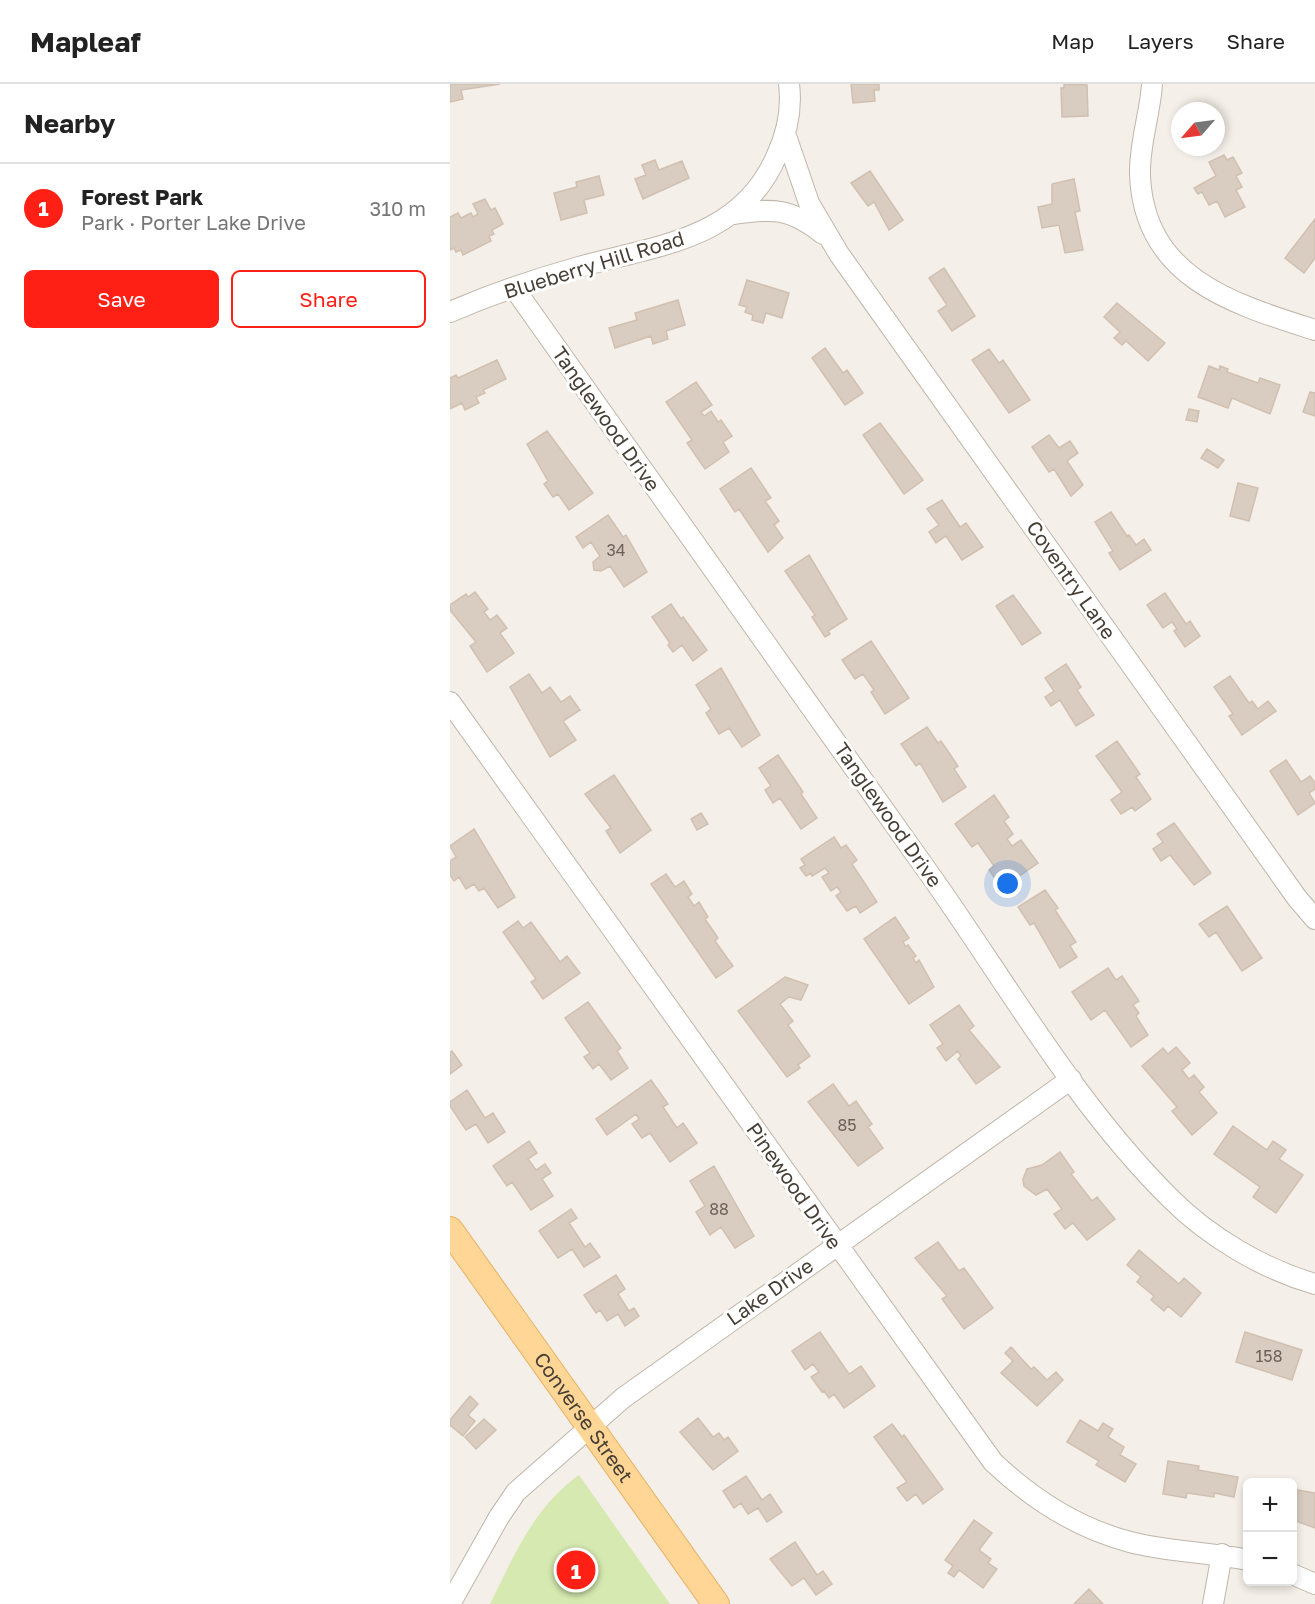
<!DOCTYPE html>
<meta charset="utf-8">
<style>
:root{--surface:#fff;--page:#f6f6f6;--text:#222;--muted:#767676;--line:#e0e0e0;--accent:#fe1f15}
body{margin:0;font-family:"Golos Text",sans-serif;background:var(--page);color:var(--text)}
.controls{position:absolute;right:18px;bottom:18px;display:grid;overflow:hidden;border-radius:9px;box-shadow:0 3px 9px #0003}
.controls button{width:54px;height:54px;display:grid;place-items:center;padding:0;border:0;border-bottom:2px solid var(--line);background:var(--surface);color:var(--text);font:30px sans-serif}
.compass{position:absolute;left:721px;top:18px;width:54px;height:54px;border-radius:50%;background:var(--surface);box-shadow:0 3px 9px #0003;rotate:242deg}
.you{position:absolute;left:558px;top:800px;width:21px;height:21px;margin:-15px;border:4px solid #fff;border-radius:50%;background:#1a73e8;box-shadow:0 0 0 9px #1a73e833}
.badge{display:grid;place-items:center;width:39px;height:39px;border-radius:50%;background:var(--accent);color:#fff;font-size:20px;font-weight:700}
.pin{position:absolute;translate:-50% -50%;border:3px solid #fff;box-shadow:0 2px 6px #0006}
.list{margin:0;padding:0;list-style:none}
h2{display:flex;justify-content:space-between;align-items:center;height:78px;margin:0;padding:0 24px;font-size:26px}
h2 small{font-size:20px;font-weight:400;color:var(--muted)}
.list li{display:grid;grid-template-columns:39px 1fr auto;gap:18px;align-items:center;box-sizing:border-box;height:90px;padding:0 24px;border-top:2px solid var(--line)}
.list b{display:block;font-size:22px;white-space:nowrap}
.list p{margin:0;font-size:20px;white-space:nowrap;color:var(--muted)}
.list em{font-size:20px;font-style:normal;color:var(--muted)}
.actions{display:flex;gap:12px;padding:18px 24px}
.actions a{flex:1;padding:14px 0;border:2px solid var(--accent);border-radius:9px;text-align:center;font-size:21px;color:var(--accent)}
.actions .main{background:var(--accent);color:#fff}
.map{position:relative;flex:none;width:865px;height:1520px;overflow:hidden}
header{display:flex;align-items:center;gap:36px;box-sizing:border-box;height:84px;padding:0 30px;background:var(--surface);border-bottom:2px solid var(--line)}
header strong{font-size:28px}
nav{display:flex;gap:33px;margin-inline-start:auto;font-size:21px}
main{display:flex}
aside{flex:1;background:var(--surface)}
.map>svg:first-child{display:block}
.green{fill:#d5e9b0}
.building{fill:#d9ccc0;stroke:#d1c0b0;stroke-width:1.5}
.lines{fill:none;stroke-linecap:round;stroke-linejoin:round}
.minor-casing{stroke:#c0b6aa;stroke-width:22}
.major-casing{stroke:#e6b163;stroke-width:28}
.minor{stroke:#fff;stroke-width:20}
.major{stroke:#ffd696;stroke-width:26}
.labels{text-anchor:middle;stroke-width:6;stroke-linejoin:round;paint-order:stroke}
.number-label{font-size:16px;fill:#6c6258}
.street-label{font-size:20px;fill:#473f36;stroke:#fff}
</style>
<header>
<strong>Mapleaf</strong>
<nav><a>Map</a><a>Layers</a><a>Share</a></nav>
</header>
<main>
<aside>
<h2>Nearby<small></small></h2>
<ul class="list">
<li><span class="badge">1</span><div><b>Forest Park</b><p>Park · Porter Lake Drive</p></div><em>310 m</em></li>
</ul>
<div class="actions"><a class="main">Save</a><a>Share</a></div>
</aside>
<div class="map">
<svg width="865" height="1520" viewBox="0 0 865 1520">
<rect width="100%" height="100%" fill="#f4efe8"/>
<path class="green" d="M 129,1391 L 220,1520 L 40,1520 C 64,1472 83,1424 129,1391 Z"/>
<path class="building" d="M 0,0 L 50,0 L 11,6 L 13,15 L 0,18 Z
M 401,0 L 429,0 L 429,6 L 424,6 L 425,17 L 403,19 Z
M 614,0 L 637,1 L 638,32 L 612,33 L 611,4 L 614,4 Z
M 774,71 L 777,76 L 783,73 L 792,89 L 786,92 L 792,103 L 786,106 L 795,123 L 775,133 L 767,117 L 759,121 L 752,108 L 748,110 L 744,104 L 766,92 L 759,78 Z
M 205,76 L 209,86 L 232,77 L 239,94 L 193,115 L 185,95 L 196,91 L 192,81 Z
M 420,87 L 453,136 L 439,146 L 424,118 L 418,122 L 401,99 Z
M 149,92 L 154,111 L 134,116 L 137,129 L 111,136 L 104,109 L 127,103 L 126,98 Z
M 624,95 L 630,127 L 625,128 L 633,166 L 615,169 L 609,141 L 592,144 L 588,123 L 602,120 L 602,100 Z
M 35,115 L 41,126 L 45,124 L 53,140 L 42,146 L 44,150 L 39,152 L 41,157 L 13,171 L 11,166 L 6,168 L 4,164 L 0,166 L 0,133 L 8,129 L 11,134 L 21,129 L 23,133 L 28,130 L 23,120 Z
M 865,135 L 865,174 L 854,189 L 835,174 Z
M 494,184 L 525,232 L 502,247 L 488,227 L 497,221 L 479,194 Z
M 297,196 L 339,209 L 332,234 L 316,229 L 313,239 L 302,236 L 303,231 L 295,228 L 297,223 L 289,221 Z
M 228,216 L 235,241 L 216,247 L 218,255 L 203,260 L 201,252 L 165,264 L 159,244 L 187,236 L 185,229 Z
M 667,219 L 715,259 L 698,277 L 676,257 L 672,261 L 664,254 L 670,248 L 654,233 Z
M 375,264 L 393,289 L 397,286 L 413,309 L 395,321 L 362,274 Z
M 539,265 L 549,279 L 553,276 L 580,316 L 559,329 L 522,276 Z
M 47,276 L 56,295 L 33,306 L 35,309 L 26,313 L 29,319 L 15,326 L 12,319 L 0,325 L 0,294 L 6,291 L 8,294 Z
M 759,282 L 769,286 L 770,282 L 778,285 L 777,288 L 808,299 L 810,294 L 830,301 L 820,330 L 782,314 L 778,324 L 748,313 Z
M 246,298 L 262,321 L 251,328 L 254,332 L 261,327 L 268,338 L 271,336 L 282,352 L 273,358 L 279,368 L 255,385 L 237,359 L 242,356 L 216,318 Z
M 860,308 L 865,309 L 865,332 L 853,328 Z
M 739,325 L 749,327 L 747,338 L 736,336 Z
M 430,339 L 473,396 L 454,410 L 413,351 Z
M 97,347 L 143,409 L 119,426 L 108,410 L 103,413 L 94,400 L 98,397 L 77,360 Z
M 599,351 L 609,364 L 620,357 L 628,369 L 617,377 L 633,401 L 621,412 L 604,385 L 599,388 L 582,363 Z
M 757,365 L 774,376 L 768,384 L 751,374 Z
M 301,384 L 321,414 L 315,417 L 329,437 L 324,441 L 333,454 L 318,468 L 289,425 L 285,428 L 270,405 Z
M 788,399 L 808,404 L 799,437 L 780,432 Z
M 492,416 L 510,443 L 516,439 L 533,463 L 512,476 L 496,452 L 486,459 L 479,448 L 489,441 L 477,425 Z
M 661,428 L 677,452 L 679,451 L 686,461 L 694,455 L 701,466 L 670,486 L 659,469 L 663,467 L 645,438 Z
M 158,431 L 173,453 L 176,451 L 197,488 L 174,503 L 160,482 L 151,487 L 144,486 L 143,478 L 150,472 L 141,458 L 133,464 L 126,453 Z
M 359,471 L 397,535 L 378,547 L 380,550 L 375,553 L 362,533 L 365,531 L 335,487 Z
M 25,508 L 38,525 L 34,528 L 40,536 L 47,531 L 57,544 L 50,549 L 64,569 L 37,588 L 20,562 L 26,558 L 0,526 L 0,521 L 16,510 L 18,513 Z
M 715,509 L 736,540 L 740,537 L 750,552 L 735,563 L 724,547 L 727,545 L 722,538 L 713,544 L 697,521 Z
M 563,511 L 591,549 L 572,561 L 546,522 Z
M 221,520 L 231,535 L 233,533 L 257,566 L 243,577 L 232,561 L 223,568 L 218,561 L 220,559 L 202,533 Z
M 421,557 L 459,614 L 435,630 L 421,608 L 424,606 L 413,590 L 405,595 L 392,576 Z
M 616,580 L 631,603 L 627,606 L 644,631 L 626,642 L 610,616 L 601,622 L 595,613 L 604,607 L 595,594 Z
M 271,584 L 310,651 L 292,663 L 279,644 L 269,650 L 256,629 L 261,625 L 246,601 Z
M 79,590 L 92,609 L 100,603 L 111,618 L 120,612 L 130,626 L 113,637 L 126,656 L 100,673 L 60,603 Z
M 780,592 L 799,619 L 802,617 L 808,625 L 818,617 L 826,627 L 792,651 L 779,632 L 783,630 L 764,603 Z
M 477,643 L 488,659 L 491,657 L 508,682 L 504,685 L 516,703 L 493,718 L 470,679 L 466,682 L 451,660 Z
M 667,657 L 690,690 L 686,693 L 701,715 L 685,727 L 682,723 L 671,730 L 661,716 L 672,708 L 646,672 Z
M 328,671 L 353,708 L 351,710 L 367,734 L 351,745 L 330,714 L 323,719 L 315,706 L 321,702 L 309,684 Z
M 836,676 L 851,698 L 860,692 L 865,699 L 865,705 L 859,709 L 865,719 L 848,731 L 820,687 Z
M 164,691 L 201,746 L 170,769 L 156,747 L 161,744 L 135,710 Z
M 544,711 L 559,733 L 554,737 L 563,750 L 557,755 L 562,762 L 571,756 L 588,779 L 552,804 L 539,786 L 544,782 L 528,759 L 522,763 L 505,740 Z
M 251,729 L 258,740 L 247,746 L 241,735 Z
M 724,739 L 761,789 L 744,801 L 720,771 L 711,777 L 703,765 L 713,758 L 707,750 Z
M 24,745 L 65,813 L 48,824 L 34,804 L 29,807 L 24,800 L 16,805 L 9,793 L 4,797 L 0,791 L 0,777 L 6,773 L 0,762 Z
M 384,753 L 391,764 L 396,761 L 407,776 L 402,780 L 427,818 L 410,829 L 406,822 L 397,827 L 386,812 L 391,808 L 387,803 L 381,807 L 372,793 L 379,789 L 375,784 L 362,792 L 361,789 L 356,792 L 350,784 L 355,781 L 351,775 Z
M 216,790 L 225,803 L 234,797 L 242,810 L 238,813 L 244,822 L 249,818 L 258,833 L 255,835 L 268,854 L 265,857 L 283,882 L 266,894 L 201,800 Z
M 595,806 L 608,824 L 605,826 L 626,858 L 620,862 L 627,873 L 610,884 L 584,839 L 580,841 L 568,823 Z
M 777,822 L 812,874 L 792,887 L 766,848 L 759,853 L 749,840 Z
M 445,833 L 459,854 L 453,858 L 456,863 L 458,861 L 466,872 L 463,874 L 466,879 L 469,876 L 484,903 L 459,920 L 414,855 Z
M 68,837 L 73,844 L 81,838 L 110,878 L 117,872 L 130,889 L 93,915 L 81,898 L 86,895 L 53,848 Z
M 658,884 L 666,896 L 672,892 L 689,917 L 683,921 L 689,929 L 686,932 L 698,951 L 681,963 L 655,926 L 641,936 L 622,908 Z
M 335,893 L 358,901 L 351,916 L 339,913 L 330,920 L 343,937 L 338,941 L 360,972 L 348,981 L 350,984 L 337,993 L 288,927 Z
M 138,918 L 171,964 L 167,967 L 178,984 L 161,996 L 149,980 L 143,985 L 134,973 L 140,969 L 115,934 Z
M 509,921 L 524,942 L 519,946 L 550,983 L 526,1000 L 508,975 L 511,972 L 508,967 L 496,977 L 487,964 L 493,960 L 480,941 Z
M 726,963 L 740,979 L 732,986 L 739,995 L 744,991 L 754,1003 L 749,1008 L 767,1029 L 742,1051 L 722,1027 L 727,1023 L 692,982 L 713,964 L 718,970 Z
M 2,967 L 12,981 L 0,990 L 0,968 Z
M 201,996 L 218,1020 L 213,1023 L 227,1044 L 233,1039 L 247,1059 L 220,1078 L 200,1049 L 192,1054 L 182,1040 L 189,1035 L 186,1030 L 157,1051 L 146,1035 Z
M 383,1000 L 399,1022 L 406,1017 L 422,1040 L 418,1043 L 433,1064 L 408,1082 L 358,1018 Z
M 17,1006 L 35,1034 L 43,1029 L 55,1048 L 38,1059 L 26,1040 L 16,1046 L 0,1022 L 0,1018 Z
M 783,1042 L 817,1066 L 823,1057 L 836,1066 L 829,1075 L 853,1091 L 826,1129 L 803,1113 L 810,1103 L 764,1070 Z
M 79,1057 L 87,1069 L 78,1075 L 86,1086 L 95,1080 L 101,1089 L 92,1095 L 103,1112 L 81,1126 L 62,1098 L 57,1102 L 43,1082 Z
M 610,1068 L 624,1088 L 621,1090 L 642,1117 L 647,1113 L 665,1135 L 637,1156 L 623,1139 L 615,1145 L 604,1130 L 612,1125 L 597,1105 L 586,1111 L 574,1102 L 573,1095 L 577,1085 L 592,1081 Z
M 264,1082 L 304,1152 L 285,1164 L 271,1143 L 260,1151 L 246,1128 L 255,1122 L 240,1097 Z
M 121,1125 L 127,1134 L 119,1139 L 135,1163 L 140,1159 L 150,1173 L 134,1183 L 122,1165 L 108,1174 L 89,1147 Z
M 488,1158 L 509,1187 L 514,1184 L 543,1224 L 514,1245 L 492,1215 L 497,1212 L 465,1174 Z
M 689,1166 L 729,1200 L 734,1194 L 751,1209 L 731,1233 L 718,1222 L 714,1227 L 701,1216 L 704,1212 L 687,1198 L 691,1193 L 677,1181 Z
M 166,1191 L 175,1205 L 168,1210 L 179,1227 L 184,1224 L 189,1232 L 175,1242 L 168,1230 L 157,1237 L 150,1226 L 146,1229 L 134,1211 Z
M 370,1248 L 399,1290 L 411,1282 L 425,1302 L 394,1324 L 384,1310 L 379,1314 L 374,1307 L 372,1308 L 361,1293 L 369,1288 L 363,1280 L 355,1286 L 342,1267 Z
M 795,1248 L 852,1266 L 842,1296 L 786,1278 Z
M 561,1263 L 581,1285 L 584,1283 L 597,1296 L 606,1288 L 613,1296 L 587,1322 L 551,1289 L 563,1277 L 555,1269 Z
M 20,1312 L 28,1320 L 18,1331 L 25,1337 L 13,1352 L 0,1341 L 0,1336 Z
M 248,1334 L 263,1353 L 269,1349 L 274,1356 L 278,1353 L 288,1367 L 263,1386 L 230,1348 Z
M 34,1335 L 46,1346 L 26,1365 L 15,1353 Z
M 630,1336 L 648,1347 L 653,1339 L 663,1345 L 658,1353 L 674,1363 L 670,1371 L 686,1380 L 675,1398 L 646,1381 L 649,1377 L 617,1358 Z
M 442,1340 L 452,1353 L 454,1351 L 493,1405 L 473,1420 L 466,1410 L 457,1417 L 447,1404 L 457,1398 L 424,1353 Z
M 718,1377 L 749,1382 L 748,1386 L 788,1393 L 784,1413 L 764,1409 L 764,1413 L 737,1409 L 736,1414 L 713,1410 Z
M 296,1392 L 312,1416 L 320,1410 L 332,1428 L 317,1438 L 308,1424 L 298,1430 L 291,1419 L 284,1424 L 273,1407 Z
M 842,1405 L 865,1409 L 865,1444 L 843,1436 Z
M 524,1436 L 542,1449 L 529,1466 L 541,1475 L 538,1479 L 547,1485 L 533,1504 L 509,1486 L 504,1493 L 498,1489 L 503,1482 L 495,1476 Z
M 345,1458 L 367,1491 L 373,1487 L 382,1500 L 366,1511 L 354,1494 L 342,1502 L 320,1475 Z
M 639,1505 L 653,1520 L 624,1520 Z"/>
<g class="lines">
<g class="minor-casing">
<path id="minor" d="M 702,0 C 700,31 689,60 690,91 C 694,194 783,220 865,246
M 335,49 L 359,119 L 389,170 L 847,814 L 865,835
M 283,130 C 323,124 341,124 373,150
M 64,204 C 202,401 342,596 481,792 C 558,901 626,1021 721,1115 C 759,1153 813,1185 865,1200
M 0,228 C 42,210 86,195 129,183 C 207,161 291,156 327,71 C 337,49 342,24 339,0
M 0,618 L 543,1378 C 582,1415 627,1444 680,1458 C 718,1468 759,1468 798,1476
M 842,1490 L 865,1500
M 0,1520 L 49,1433 L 66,1408 L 173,1314 L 621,995
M 763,1520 L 772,1470"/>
</g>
<g class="major-casing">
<g id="major">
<path id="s1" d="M 0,1146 L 266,1520"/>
</g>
</g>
<use href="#minor" class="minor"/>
<use href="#major" class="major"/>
</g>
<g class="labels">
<g class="number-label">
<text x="166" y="472">34</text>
<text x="397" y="1047">85</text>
<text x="269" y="1131">88</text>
<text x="819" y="1278">158</text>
</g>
<g class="street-label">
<text transform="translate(144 181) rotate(-17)" y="7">Blueberry Hill Road</text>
<text transform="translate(156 335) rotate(55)" y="7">Tanglewood Drive</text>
<text transform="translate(621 496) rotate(55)" y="7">Coventry Lane</text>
<text transform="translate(438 731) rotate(55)" y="7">Tanglewood Drive</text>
<text transform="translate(344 1102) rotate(55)" y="7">Pinewood Drive</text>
<text transform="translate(320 1208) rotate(-35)" y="7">Lake Drive</text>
<text dy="7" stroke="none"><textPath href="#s1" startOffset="230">Converse Street</textPath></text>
</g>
</g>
</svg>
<div class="controls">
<button>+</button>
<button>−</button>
</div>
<svg class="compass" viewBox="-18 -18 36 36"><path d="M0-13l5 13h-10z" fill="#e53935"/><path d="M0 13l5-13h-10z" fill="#767676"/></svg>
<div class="you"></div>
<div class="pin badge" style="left:126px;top:1486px">1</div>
</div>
</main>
